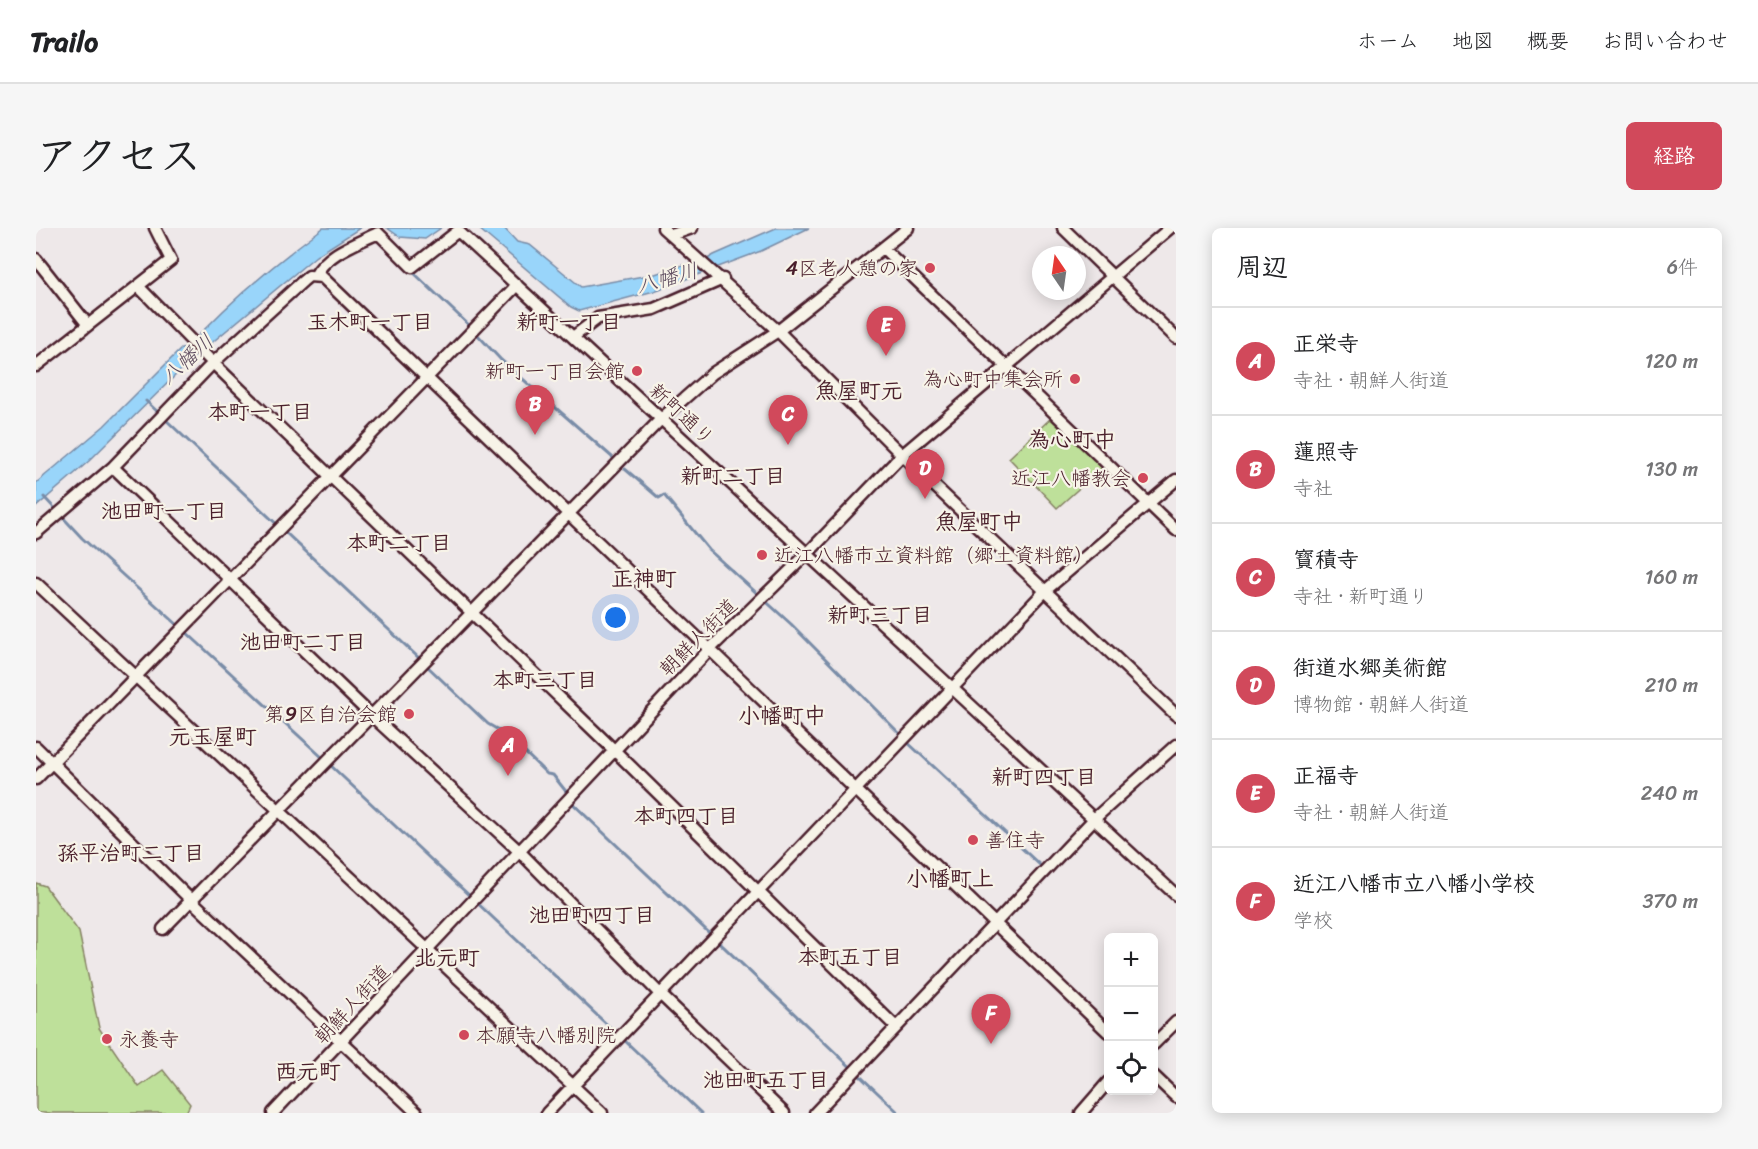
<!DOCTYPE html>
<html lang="ja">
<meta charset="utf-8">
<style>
:root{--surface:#fff;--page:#f6f6f6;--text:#202124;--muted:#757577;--line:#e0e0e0;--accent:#d1495b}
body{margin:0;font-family:Sriracha,"Klee One",sans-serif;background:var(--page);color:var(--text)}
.controls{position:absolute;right:18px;bottom:18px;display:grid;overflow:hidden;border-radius:9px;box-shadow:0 3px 15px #0003}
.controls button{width:54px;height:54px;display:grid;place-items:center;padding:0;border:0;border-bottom:2px solid var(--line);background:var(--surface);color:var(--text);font:30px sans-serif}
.compass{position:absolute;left:996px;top:18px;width:54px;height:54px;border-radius:50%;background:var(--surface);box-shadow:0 3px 15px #0003;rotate:347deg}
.you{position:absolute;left:580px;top:390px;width:21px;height:21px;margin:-15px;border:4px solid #fff;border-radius:50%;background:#1a73e8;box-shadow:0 0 0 9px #1a73e833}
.badge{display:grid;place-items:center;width:39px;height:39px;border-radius:50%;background:var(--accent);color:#fff;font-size:20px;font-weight:700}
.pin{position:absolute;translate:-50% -50px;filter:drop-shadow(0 2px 3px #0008)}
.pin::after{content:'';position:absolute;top:32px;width:21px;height:18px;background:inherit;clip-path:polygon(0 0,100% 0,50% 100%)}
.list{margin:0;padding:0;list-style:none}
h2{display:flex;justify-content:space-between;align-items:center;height:78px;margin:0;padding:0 24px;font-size:26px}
h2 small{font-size:20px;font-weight:400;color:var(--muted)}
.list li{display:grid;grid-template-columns:39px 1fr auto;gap:18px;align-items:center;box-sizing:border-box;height:108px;padding:0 24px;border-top:2px solid var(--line)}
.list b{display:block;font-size:22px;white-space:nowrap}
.list p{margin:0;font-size:20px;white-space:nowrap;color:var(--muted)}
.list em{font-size:20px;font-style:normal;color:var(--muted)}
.icon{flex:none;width:33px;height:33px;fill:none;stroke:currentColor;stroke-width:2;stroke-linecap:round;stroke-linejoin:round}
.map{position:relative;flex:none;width:1140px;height:885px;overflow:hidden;border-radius:9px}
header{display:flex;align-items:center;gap:36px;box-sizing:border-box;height:84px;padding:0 30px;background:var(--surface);border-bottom:2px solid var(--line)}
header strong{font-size:28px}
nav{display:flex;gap:33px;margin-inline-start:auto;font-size:21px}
.intro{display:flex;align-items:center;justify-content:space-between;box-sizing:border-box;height:144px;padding:0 36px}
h1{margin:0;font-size:42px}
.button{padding:15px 27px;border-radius:9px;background:var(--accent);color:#fff;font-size:21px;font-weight:700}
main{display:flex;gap:36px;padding:0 36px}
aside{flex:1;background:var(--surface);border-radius:9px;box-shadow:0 3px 15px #0003}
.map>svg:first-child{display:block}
.green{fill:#bee09a;stroke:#848062;stroke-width:1.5}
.water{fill:#99d5fa;stroke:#798ca7;stroke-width:1.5}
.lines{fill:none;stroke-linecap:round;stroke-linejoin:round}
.stream{stroke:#798ca7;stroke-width:3}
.minor-casing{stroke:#4a1f2b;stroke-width:15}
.minor{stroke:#f7f3e8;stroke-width:10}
.poi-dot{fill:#d1495b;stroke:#f7f3e8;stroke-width:2}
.labels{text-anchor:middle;stroke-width:4.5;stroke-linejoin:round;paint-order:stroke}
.poi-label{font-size:20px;fill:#4a1f2b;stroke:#f7f3e8;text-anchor:end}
.street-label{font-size:20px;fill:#4a1f2b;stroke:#f7f3e8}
.water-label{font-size:21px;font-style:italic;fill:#5e4c5f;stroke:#f7f3e8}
.neighbourhood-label{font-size:21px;font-weight:bold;fill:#4a1f2b;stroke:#f7f3e8}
.quarter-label{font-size:22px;font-weight:bold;fill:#4a1f2b;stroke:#f7f3e8}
</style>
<header>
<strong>Trailo</strong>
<nav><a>ホーム</a><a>地図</a><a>概要</a><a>お問い合わせ</a></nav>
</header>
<div class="intro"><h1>アクセス</h1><a class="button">経路</a></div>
<main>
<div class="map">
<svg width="1140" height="885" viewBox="0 0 1140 885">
<rect width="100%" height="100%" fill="#eee8e9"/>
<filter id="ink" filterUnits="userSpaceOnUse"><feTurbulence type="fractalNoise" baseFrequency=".0167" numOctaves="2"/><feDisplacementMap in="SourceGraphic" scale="12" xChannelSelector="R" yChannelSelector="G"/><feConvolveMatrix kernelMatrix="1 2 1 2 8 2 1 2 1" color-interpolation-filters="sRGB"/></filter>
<g filter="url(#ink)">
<path class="green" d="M 1016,189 L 1068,238 L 1021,280 L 973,230 Z
M 0,655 L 9,658 L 43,704 L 63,800 L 103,859 L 127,842 L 154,876 L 150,885 L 0,885 Z"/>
<path class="water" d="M 287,0 L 324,0 L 280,28 L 155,132 L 53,233 L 0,279 L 0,255 L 68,198 L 145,121 L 151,120 C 191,76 239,35 287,0 Z
M 351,0 L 405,0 L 389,11 L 364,9 Z
M 442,0 L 468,0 L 481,14 L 494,17 L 545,59 L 619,46 L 647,37 L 658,39 L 678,27 L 740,0 L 773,0 L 725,23 L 618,63 L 543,83 L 535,79 Z"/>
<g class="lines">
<path class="stream" d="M 378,45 L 436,100
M 440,105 L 465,132 L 576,229
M 110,173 L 123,185
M 128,190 L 385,432
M 589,241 L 623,270 L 628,267 L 673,322 L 755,396 L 866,508
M 8,269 L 46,310 L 144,399
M 149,403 L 288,531
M 390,437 L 452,496 L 471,507 L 511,546 L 517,547 L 532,566
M 870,513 L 1005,638
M 292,535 L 581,806
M 533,572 L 863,885
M 586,810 L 665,885"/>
<g class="minor-casing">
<path id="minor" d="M 627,0 L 742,103 L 866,227 L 1140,487
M 1027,0 L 1140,110
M 636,7 L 656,0
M 847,20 L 1140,302
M 0,31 L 52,97
M 279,48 C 291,25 320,16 342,5 L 376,39 L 422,3 L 1140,667
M 102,58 L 177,135 L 578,522 L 860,799
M 537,109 L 562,90 L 618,81 L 687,51
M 0,138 L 135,32 L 119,0
M 77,239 L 336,488 L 483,623 L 624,766 L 748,885
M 0,305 L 77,239 L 177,135 L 267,53 L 273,48 L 286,49 L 1072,804
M 0,355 L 566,885
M 0,519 L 156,673 L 381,885
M 0,551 L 481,57
M 127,701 L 625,191 L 677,145 L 742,103 L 872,0
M 1118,816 L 1140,794
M 1118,848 L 1140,869
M 237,885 L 673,422 L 771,326 L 866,227 L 1134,0
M 511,885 L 1010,362 L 1140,252
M 779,885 L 1058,591 L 1140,517
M 1045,885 L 1072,854"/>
</g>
<use href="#minor" class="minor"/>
</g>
</g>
<g class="poi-dot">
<circle cx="894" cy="40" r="6"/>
<circle cx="601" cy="143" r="6"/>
<circle cx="1039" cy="151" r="6"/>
<circle cx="1107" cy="250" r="6"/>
<circle cx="726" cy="327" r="6"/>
<circle cx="373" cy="486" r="6"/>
<circle cx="937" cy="612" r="6"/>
<circle cx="428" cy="807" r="6"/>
<circle cx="71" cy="811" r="6"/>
</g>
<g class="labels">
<g class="poi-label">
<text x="882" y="47">4区老人憩の家</text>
<text x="589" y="150">新町一丁目会館</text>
<text x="1027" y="158">為心町中集会所</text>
<text x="1095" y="257">近江八幡教会</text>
<text x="738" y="334" text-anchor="start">近江八幡市立資料館（郷土資料館）</text>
<text x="361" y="493">第9区自治会館</text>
<text x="949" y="619" text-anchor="start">善住寺</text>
<text x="440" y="814" text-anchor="start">本願寺八幡別院</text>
<text x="83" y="818" text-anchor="start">永養寺</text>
</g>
<g class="street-label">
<text transform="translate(646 186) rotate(43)" y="7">新町通り</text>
<text transform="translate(662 409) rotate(-45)" y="7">朝鮮人街道</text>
<text transform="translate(316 776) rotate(-47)" y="7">朝鮮人街道</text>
</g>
<g class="water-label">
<text transform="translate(631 50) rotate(-15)" y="7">八幡川</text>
<text transform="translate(151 131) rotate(-42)" y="7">八幡川</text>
</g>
<g class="neighbourhood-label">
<text x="334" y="101">玉木町一丁目</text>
<text x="533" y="101">新町一丁目</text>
<text x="224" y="191">本町一丁目</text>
<text x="697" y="255">新町二丁目</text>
<text x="128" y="290">池田町一丁目</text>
<text x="363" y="322">本町二丁目</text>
<text x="844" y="394">新町三丁目</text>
<text x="267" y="421">池田町二丁目</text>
<text x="509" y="459">本町三丁目</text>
<text x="1008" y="556">新町四丁目</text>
<text x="650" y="595">本町四丁目</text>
<text x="95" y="632">孫平治町二丁目</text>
<text x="556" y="694">池田町四丁目</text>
<text x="814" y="736">本町五丁目</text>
<text x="730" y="859">池田町五丁目</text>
</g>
<g class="quarter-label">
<text x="823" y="170">魚屋町元</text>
<text x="1036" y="219">為心町中</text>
<text x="943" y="301">魚屋町中</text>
<text x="608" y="358">正神町</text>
<text x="746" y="495">小幡町中</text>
<text x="177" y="516">元玉屋町</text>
<text x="914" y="658">小幡町上</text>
<text x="411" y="737">北元町</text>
<text x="272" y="851">西元町</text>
</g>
</g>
</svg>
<div class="controls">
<button>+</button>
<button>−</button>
<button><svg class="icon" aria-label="locate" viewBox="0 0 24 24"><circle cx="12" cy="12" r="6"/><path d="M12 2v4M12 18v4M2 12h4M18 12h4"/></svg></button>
</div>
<svg class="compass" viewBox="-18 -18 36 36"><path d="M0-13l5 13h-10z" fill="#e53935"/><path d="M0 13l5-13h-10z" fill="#757577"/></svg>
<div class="you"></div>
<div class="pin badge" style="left:472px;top:548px">A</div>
<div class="pin badge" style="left:499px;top:207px">B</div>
<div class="pin badge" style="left:752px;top:217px">C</div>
<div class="pin badge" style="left:889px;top:271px">D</div>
<div class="pin badge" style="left:850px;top:128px">E</div>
<div class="pin badge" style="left:955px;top:816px">F</div>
</div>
<aside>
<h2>周辺<small>6件</small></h2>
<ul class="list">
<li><span class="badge">A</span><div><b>正栄寺</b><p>寺社 · 朝鮮人街道</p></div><em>120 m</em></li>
<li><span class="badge">B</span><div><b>蓮照寺</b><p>寺社</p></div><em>130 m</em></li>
<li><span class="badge">C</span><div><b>寳積寺</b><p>寺社 · 新町通り</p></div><em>160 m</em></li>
<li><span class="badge">D</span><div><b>街道水郷美術館</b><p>博物館 · 朝鮮人街道</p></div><em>210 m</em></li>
<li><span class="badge">E</span><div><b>正福寺</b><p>寺社 · 朝鮮人街道</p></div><em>240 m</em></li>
<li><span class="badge">F</span><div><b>近江八幡市立八幡小学校</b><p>学校</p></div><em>370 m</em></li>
</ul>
</aside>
</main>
